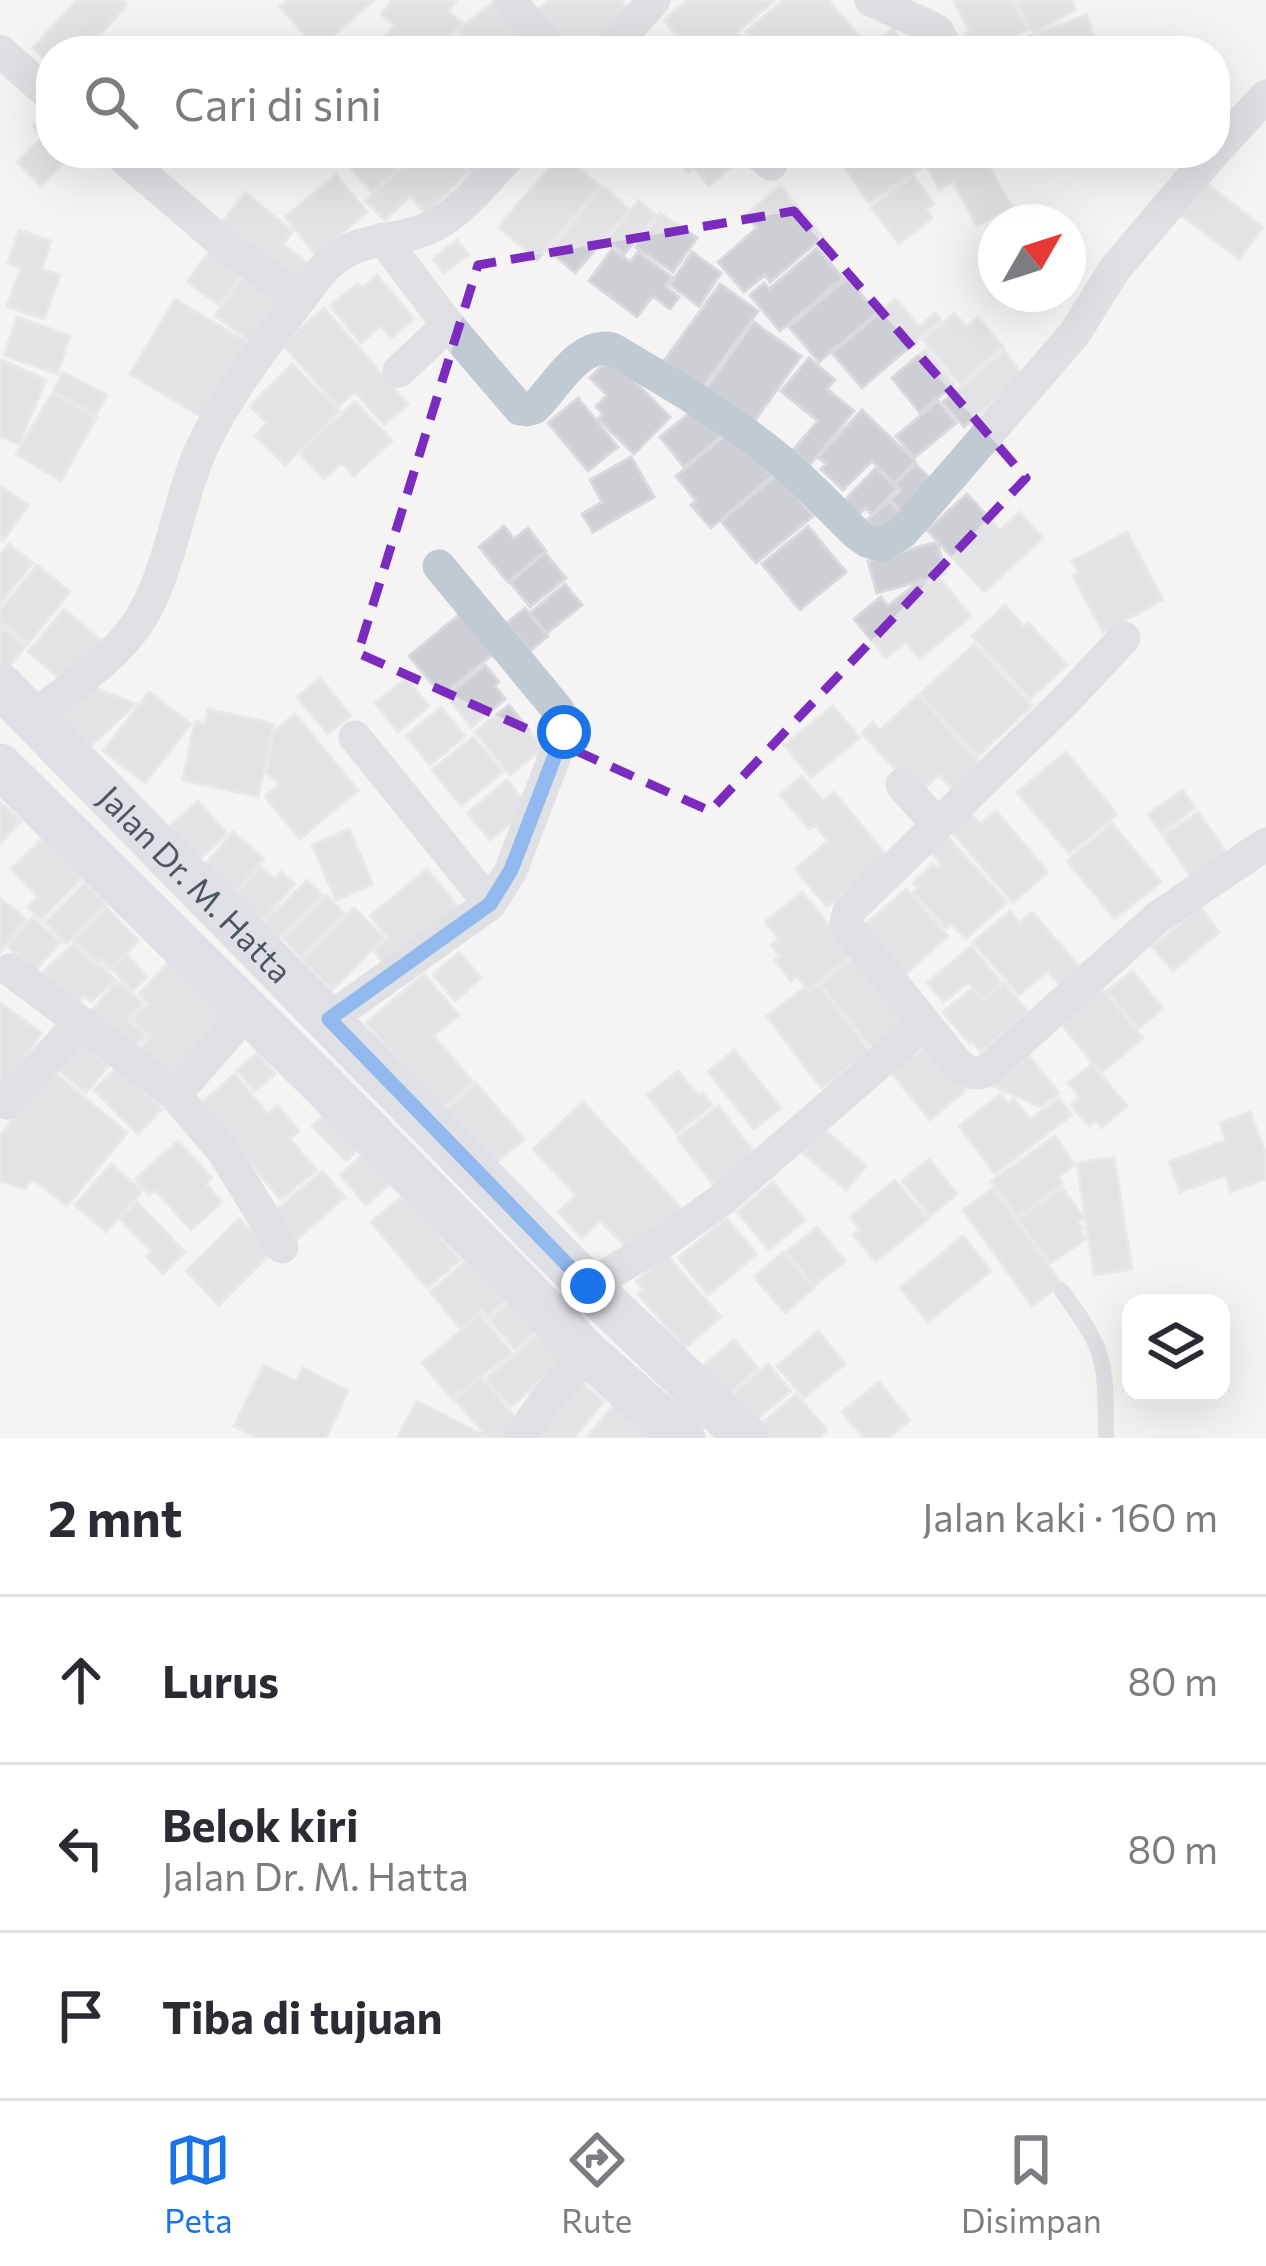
<!DOCTYPE html>
<html lang="id">
<meta charset="utf-8">
<style>
:root{--surface:#fff;--page:#f7f7f7;--text:#2b2b33;--muted:#7c7c81;--line:#e1e1e2;--accent:#1a73e8}
body{margin:0;font-family:Commissioner,sans-serif;background:var(--page);color:var(--text)}
.controls{position:absolute;right:36px;bottom:36px;display:grid;overflow:hidden;border-radius:24px;box-shadow:0 12px 48px #0002}
.controls button{width:108px;height:108px;display:grid;place-items:center;padding:0;border:0;border-bottom:3px solid var(--line);background:var(--surface);color:var(--text);font:60px sans-serif}
.compass{position:absolute;left:978px;top:204px;width:108px;height:108px;border-radius:50%;background:var(--surface);box-shadow:0 12px 48px #0002;rotate:51deg}
.stop{position:absolute;width:36px;height:36px;margin:-27px;border:9px solid #1a73e8;border-radius:50%;background:#fff}
.stop.end{background:#1a73e8;border-color:#fff;box-shadow:0 3px 12px #0008}
.list{margin:0;padding:0;list-style:none}
h2{display:flex;justify-content:space-between;align-items:center;height:156px;margin:0;padding:0 48px;font-size:51px}
h2 small{font-size:39px;font-weight:400;color:var(--muted)}
.list li{display:grid;grid-template-columns:78px 1fr auto;gap:36px;align-items:center;box-sizing:border-box;height:168px;padding:0 48px;border-top:3px solid var(--line)}
.list b{display:block;font-size:45px;white-space:nowrap}
.list p{margin:0;font-size:39px;white-space:nowrap;color:var(--muted)}
.list em{font-size:39px;font-style:normal;color:var(--muted)}
.icon{flex:none;width:66px;height:66px;fill:none;stroke:currentColor;stroke-width:2;stroke-linecap:round;stroke-linejoin:round}
.map{position:relative;flex:none;width:1266px;height:1438px;overflow:hidden}
.search{position:absolute;background:var(--surface);box-shadow:0 12px 48px #0002;left:36px;right:36px;top:36px;height:132px;display:flex;align-items:center;gap:30px;box-sizing:border-box;padding:0 42px;border-radius:48px;color:var(--muted);font-size:45px}
.sheet{height:660px;background:var(--surface)}
nav{display:flex;justify-content:space-around;align-items:center;box-sizing:border-box;height:168px;border-top:3px solid var(--line);background:var(--surface);font-size:33px;color:var(--muted)}
nav a{display:grid;justify-items:center;gap:6px}
nav .on{color:var(--accent)}
.map>svg:first-child{display:block}
.building{fill:#cdcfd5;stroke:#d7d9de;stroke-width:3}
.lines{fill:none;stroke-linecap:round;stroke-linejoin:round}
.service{stroke:#c1cad2;stroke-width:16}
.minor{stroke:#c1cad2;stroke-width:33}
.secondary{stroke:#c1cbd6;stroke-width:45}
.route{stroke:#1a73e8;stroke-width:15}
.marked{fill:none;stroke:#7b2cbf;stroke-width:9;stroke-dasharray:24 15;stroke-linejoin:round}
.labels{text-anchor:middle;stroke-width:9;stroke-linejoin:round;paint-order:stroke}
.street-label{font-size:33px;fill:#4a5661;stroke:#fff}
</style>
<div class="map">
<svg width="1266" height="1438" viewBox="0 0 1266 1438">
<rect width="100%" height="100%" fill="#f5f3f3"/>
<path class="building" d="M 77,0 L 122,0 L 127,5 L 85,51 L 51,51 L 51,65 L 33,48 Z
M 288,0 L 374,0 L 318,49 L 280,7 Z
M 392,0 L 457,0 L 448,11 L 462,22 L 441,47 L 447,51 L 397,51 L 383,40 L 395,25 L 381,14 Z
M 550,0 L 621,0 L 636,17 L 595,51 L 566,51 L 534,13 Z
M 687,0 L 775,0 L 737,32 L 752,49 L 750,51 L 690,51 L 664,20 Z
M 783,0 L 828,0 L 866,44 L 858,51 L 762,51 L 746,32 Z
M 957,0 L 1011,0 L 1028,29 L 990,51 L 974,51 L 964,34 L 970,31 L 954,2 Z
M 1014,0 L 1071,0 L 1076,9 L 1033,33 Z
M 494,1 L 534,51 L 474,51 L 457,31 Z
M 1087,15 L 1099,51 L 1032,51 L 1027,37 Z
M 893,29 L 908,51 L 864,51 Z
M 50,109 L 51,153 L 74,153 L 41,186 L 17,162 L 43,137 L 33,126 Z
M 368,153 L 414,153 L 372,192 L 351,169 Z
M 417,153 L 449,153 L 468,173 L 425,213 L 410,196 L 385,220 L 366,201 Z
M 451,153 L 508,153 L 480,181 Z
M 685,153 L 742,153 L 744,156 L 709,186 L 694,168 L 688,173 L 677,160 Z
M 860,153 L 915,153 L 924,166 L 869,203 L 843,164 Z
M 920,153 L 970,153 L 971,155 L 982,153 L 1011,207 L 977,226 L 953,182 L 939,189 Z
M 562,154 L 600,186 L 537,260 L 498,227 Z
M 336,175 L 367,212 L 316,255 L 285,217 Z
M 913,176 L 934,204 L 926,209 L 933,218 L 899,244 L 871,207 Z
M 1207,184 L 1263,227 L 1239,259 L 1182,216 Z
M 780,186 L 823,237 L 770,282 L 765,275 L 744,292 L 718,262 L 757,228 L 746,215 Z
M 603,187 L 630,210 L 575,273 L 549,250 Z
M 245,193 L 293,231 L 283,244 L 314,268 L 296,290 L 218,228 Z
M 639,201 L 656,216 L 624,254 L 606,239 Z
M 660,213 L 697,238 L 673,272 L 636,247 Z
M 19,230 L 51,241 L 42,269 L 60,275 L 44,319 L 7,306 L 21,268 L 8,263 Z
M 457,240 L 468,255 L 444,273 L 433,259 Z
M 215,243 L 247,266 L 219,305 L 187,282 Z
M 817,248 L 843,278 L 780,331 L 750,295 L 764,283 L 769,289 Z
M 612,249 L 630,262 L 638,252 L 672,277 L 665,286 L 679,297 L 670,309 L 653,296 L 637,317 L 589,281 Z
M 692,252 L 721,273 L 699,306 L 670,285 Z
M 249,267 L 296,300 L 262,349 L 215,316 Z
M 377,275 L 414,319 L 391,338 L 381,326 L 361,343 L 330,306 L 358,283 L 362,288 Z
M 847,278 L 877,313 L 819,362 L 789,327 Z
M 720,284 L 758,311 L 699,393 L 661,365 Z
M 175,299 L 250,344 L 205,419 L 130,374 Z
M 896,299 L 919,327 L 935,313 L 941,320 L 862,388 L 832,353 Z
M 324,308 L 408,404 L 384,425 L 355,392 L 338,407 L 282,344 Z
M 954,313 L 966,327 L 978,317 L 1003,347 L 960,384 L 923,340 Z
M 17,317 L 70,336 L 57,374 L 4,355 Z
M 754,322 L 801,356 L 754,422 L 706,389 Z
M 926,349 L 954,384 L 920,413 L 892,378 Z
M 1004,351 L 1024,376 L 964,427 L 943,402 Z
M 611,357 L 670,417 L 634,454 L 598,419 L 603,414 L 596,406 L 607,395 L 590,378 Z
M 809,358 L 835,380 L 827,389 L 854,411 L 810,465 L 793,450 L 818,421 L 781,391 Z
M 0,359 L 46,380 L 19,444 L 0,436 Z
M 292,364 L 339,411 L 285,465 L 255,436 L 267,423 L 250,406 Z
M 63,372 L 107,395 L 96,415 L 53,392 Z
M 52,393 L 96,418 L 61,481 L 16,454 Z
M 578,398 L 618,447 L 588,471 L 548,423 Z
M 355,401 L 392,441 L 354,476 L 342,463 L 324,479 L 299,453 Z
M 938,401 L 956,423 L 914,458 L 896,436 Z
M 699,405 L 723,435 L 684,467 L 660,437 Z
M 862,410 L 915,461 L 894,483 L 872,461 L 843,490 L 821,469 L 826,464 L 818,457 Z
M 732,429 L 772,476 L 711,528 L 691,505 L 696,501 L 676,476 Z
M 631,457 L 654,497 L 593,532 L 582,514 L 602,502 L 590,480 Z
M 916,464 L 939,488 L 906,518 L 890,500 L 901,491 L 895,484 Z
M 876,468 L 897,489 L 872,515 L 866,508 L 858,515 L 844,501 Z
M 778,474 L 813,516 L 756,563 L 721,521 Z
M 0,486 L 28,505 L 3,541 L 0,539 Z
M 967,494 L 1000,530 L 1019,512 L 1043,538 L 984,592 L 927,530 Z
M 890,501 L 907,523 L 885,542 L 867,520 Z
M 504,526 L 514,539 L 528,528 L 546,551 L 508,582 L 479,547 Z
M 808,526 L 846,572 L 800,610 L 762,564 Z
M 1127,532 L 1163,600 L 1103,632 L 1073,576 L 1079,573 L 1072,561 Z
M 937,542 L 946,574 L 877,593 L 868,561 Z
M 9,544 L 33,563 L 0,604 L 0,556 Z
M 545,553 L 566,578 L 530,607 L 510,582 Z
M 37,565 L 70,592 L 28,644 L 0,621 L 0,610 Z
M 941,580 L 971,616 L 920,659 L 906,642 L 886,658 L 854,619 L 881,597 L 888,606 L 915,585 Z
M 565,584 L 582,605 L 547,633 L 530,613 Z
M 1005,605 L 1023,626 L 1028,622 L 1067,665 L 1030,699 L 972,636 Z
M 525,608 L 548,636 L 530,651 L 507,623 Z
M 64,609 L 103,642 L 67,685 L 28,652 Z
M 460,614 L 493,654 L 442,696 L 409,656 Z
M 0,625 L 26,646 L 3,674 L 0,672 Z
M 974,644 L 1032,706 L 978,756 L 920,694 Z
M 485,665 L 499,682 L 495,686 L 505,699 L 471,727 L 447,696 Z
M 320,678 L 351,716 L 328,734 L 297,697 Z
M 406,678 L 429,706 L 398,732 L 375,703 Z
M 87,685 L 136,704 L 80,756 L 48,721 Z
M 149,692 L 191,724 L 145,783 L 103,751 Z
M 918,695 L 983,766 L 954,791 L 939,775 L 918,794 L 862,733 L 873,722 L 880,730 Z
M 509,705 L 543,748 L 510,775 L 475,732 Z
M 833,706 L 860,738 L 811,778 L 784,745 Z
M 441,707 L 465,736 L 430,765 L 406,736 Z
M 208,709 L 274,724 L 258,797 L 183,780 L 195,721 L 205,723 Z
M 295,714 L 358,790 L 300,839 L 265,797 L 280,784 L 266,773 L 275,731 Z
M 473,737 L 503,772 L 461,806 L 432,770 Z
M 1066,752 L 1117,814 L 1069,854 L 1017,792 Z
M 802,776 L 823,801 L 834,792 L 888,857 L 827,907 L 795,869 L 828,841 L 815,825 L 809,829 L 780,795 Z
M 507,780 L 529,808 L 490,840 L 467,813 Z
M 1183,790 L 1195,808 L 1161,833 L 1148,814 Z
M 198,801 L 227,834 L 194,864 L 164,831 Z
M 0,802 L 21,821 L 0,843 Z
M 996,811 L 1048,872 L 1013,903 L 950,830 L 970,812 L 980,824 Z
M 1198,812 L 1232,860 L 1196,884 L 1163,836 Z
M 1112,823 L 1161,882 L 1115,919 L 1067,861 Z
M 349,829 L 373,884 L 336,900 L 312,845 Z
M 233,832 L 264,859 L 233,895 L 202,868 Z
M 945,834 L 1007,902 L 966,939 L 951,924 L 946,928 L 913,892 L 917,888 L 913,883 L 933,864 L 937,869 L 942,865 L 928,849 Z
M 43,838 L 82,879 L 41,920 L 28,907 L 38,897 L 11,869 Z
M 260,867 L 275,879 L 281,872 L 295,884 L 262,921 L 234,897 Z
M 427,869 L 460,909 L 388,969 L 373,950 L 388,937 L 370,916 Z
M 307,880 L 322,895 L 274,942 L 259,927 Z
M 85,882 L 107,904 L 66,944 L 45,922 Z
M 906,889 L 948,936 L 902,977 L 860,929 Z
M 802,892 L 853,954 L 808,991 L 797,976 L 791,981 L 775,960 L 780,956 L 771,945 L 779,939 L 765,922 Z
M 326,895 L 345,914 L 301,957 L 283,938 Z
M 0,898 L 26,919 L 0,953 Z
M 106,907 L 139,941 L 110,969 L 100,959 L 96,963 L 73,940 Z
M 1200,907 L 1219,932 L 1173,971 L 1152,947 Z
M 354,908 L 384,938 L 332,990 L 302,960 Z
M 1010,911 L 1020,923 L 1032,912 L 1084,972 L 1064,990 L 1048,971 L 1019,995 L 973,942 Z
M 33,917 L 60,942 L 35,971 L 7,946 Z
M 73,944 L 95,966 L 99,963 L 115,980 L 91,1002 L 85,996 L 70,1010 L 39,976 Z
M 971,946 L 1002,983 L 983,999 L 968,982 L 944,1002 L 927,983 Z
M 459,952 L 481,978 L 455,1001 L 433,975 Z
M 127,955 L 147,977 L 132,991 L 112,969 Z
M 173,957 L 236,1016 L 174,1083 L 139,1049 L 150,1036 L 132,1020 L 148,1003 L 139,994 Z
M 854,957 L 907,1023 L 873,1050 L 820,984 Z
M 1132,971 L 1163,1008 L 1139,1028 L 1107,991 Z
M 424,974 L 459,1015 L 434,1036 L 473,1082 L 440,1110 L 366,1023 Z
M 117,981 L 143,1003 L 128,1020 L 146,1035 L 130,1053 L 87,1016 Z
M 1004,983 L 1028,1012 L 981,1052 L 972,1041 L 969,1043 L 943,1012 L 972,988 L 983,1001 Z
M 819,985 L 870,1052 L 821,1088 L 767,1016 L 804,988 L 808,993 Z
M 1101,988 L 1143,1038 L 1101,1073 L 1060,1023 Z
M 0,1003 L 42,1033 L 22,1061 L 32,1067 L 15,1093 L 0,1082 Z
M 77,1038 L 109,1065 L 86,1093 L 54,1066 Z
M 929,1044 L 966,1090 L 930,1120 L 889,1070 L 912,1051 L 915,1055 Z
M 734,1050 L 781,1108 L 754,1129 L 708,1072 Z
M 257,1053 L 275,1074 L 254,1091 L 237,1070 Z
M 1029,1056 L 1059,1093 L 1041,1107 L 993,1086 Z
M 1092,1064 L 1127,1106 L 1101,1128 L 1096,1121 L 1089,1126 L 1071,1105 L 1080,1097 L 1068,1083 Z
M 118,1066 L 162,1109 L 138,1134 L 94,1090 Z
M 53,1071 L 127,1133 L 67,1206 L 33,1179 L 25,1189 L 0,1181 L 0,1135 Z
M 678,1071 L 699,1096 L 702,1093 L 712,1105 L 677,1133 L 647,1095 Z
M 235,1074 L 268,1114 L 277,1105 L 299,1131 L 290,1139 L 317,1170 L 281,1200 L 200,1104 Z
M 476,1083 L 524,1139 L 491,1167 L 444,1111 Z
M 1001,1094 L 1008,1103 L 1014,1098 L 1030,1120 L 1059,1098 L 1072,1115 L 995,1174 L 959,1126 Z
M 583,1102 L 683,1210 L 634,1256 L 600,1221 L 582,1238 L 558,1212 L 576,1195 L 533,1149 Z
M 718,1106 L 758,1157 L 718,1190 L 677,1138 Z
M 328,1111 L 362,1145 L 346,1161 L 312,1126 Z
M 1250,1112 L 1266,1154 L 1266,1179 L 1231,1192 L 1225,1175 L 1180,1192 L 1169,1162 L 1226,1140 L 1220,1123 Z
M 824,1129 L 866,1166 L 846,1190 L 803,1153 Z
M 1055,1136 L 1075,1165 L 1058,1177 L 1063,1184 L 1017,1217 L 991,1181 Z
M 178,1141 L 212,1178 L 206,1184 L 222,1202 L 191,1230 L 155,1190 L 149,1195 L 135,1179 Z
M 369,1149 L 396,1179 L 366,1205 L 340,1175 Z
M 1114,1157 L 1132,1269 L 1094,1275 L 1077,1163 Z
M 929,1159 L 957,1194 L 930,1216 L 902,1181 Z
M 111,1164 L 142,1191 L 106,1232 L 75,1205 Z
M 322,1171 L 345,1197 L 297,1239 L 274,1212 Z
M 895,1180 L 928,1219 L 876,1262 L 853,1235 L 860,1230 L 850,1217 Z
M 773,1182 L 805,1220 L 769,1250 L 737,1212 Z
M 993,1188 L 1062,1284 L 1032,1306 L 963,1210 Z
M 1062,1188 L 1084,1218 L 1078,1222 L 1083,1229 L 1080,1231 L 1086,1239 L 1050,1264 L 1018,1220 Z
M 405,1194 L 460,1260 L 427,1288 L 371,1222 Z
M 137,1202 L 185,1252 L 163,1274 L 146,1256 L 152,1252 L 120,1219 Z
M 726,1218 L 757,1254 L 708,1295 L 678,1258 Z
M 239,1219 L 272,1252 L 219,1305 L 186,1271 Z
M 817,1227 L 845,1261 L 814,1286 L 786,1252 Z
M 963,1236 L 991,1271 L 928,1322 L 900,1288 Z
M 783,1252 L 814,1288 L 785,1313 L 754,1277 Z
M 667,1255 L 721,1317 L 685,1348 L 638,1294 L 644,1290 L 636,1281 Z
M 468,1259 L 504,1302 L 487,1317 L 482,1310 L 460,1328 L 430,1292 Z
M 515,1297 L 541,1327 L 515,1349 L 489,1320 Z
M 480,1315 L 512,1353 L 452,1399 L 422,1363 Z
M 545,1328 L 570,1355 L 511,1407 L 486,1379 Z
M 818,1331 L 845,1364 L 804,1398 L 777,1366 Z
M 734,1340 L 758,1368 L 723,1399 L 698,1370 Z
M 768,1364 L 791,1391 L 755,1421 L 732,1395 Z
M 264,1365 L 296,1381 L 303,1368 L 348,1391 L 326,1438 L 258,1438 L 234,1426 Z
M 572,1376 L 604,1401 L 574,1438 L 523,1438 Z
M 481,1377 L 520,1423 L 502,1438 L 488,1438 L 455,1400 Z
M 879,1382 L 910,1420 L 888,1438 L 864,1438 L 842,1412 Z
M 796,1394 L 827,1430 L 818,1438 L 771,1438 L 760,1425 Z
M 417,1401 L 485,1436 L 484,1438 L 397,1438 Z
M 613,1405 L 650,1438 L 587,1438 Z"/>
<g class="lines">
<path class="service" d="M 1062,1291 C 1075,1310 1090,1329 1098,1350 C 1108,1377 1105,1409 1106,1438"/>
<path class="minor" d="M 510,0 L 552,51
M 871,0 L 930,27 L 938,32 L 947,51
M 0,51 L 51,96
M 609,51 L 654,0
M 1215,151 L 1266,96
M 118,153 L 232,251 L 301,298
M 757,153 L 771,164
M 383,239 L 448,325 L 520,409 L 527,410 L 534,408 C 555,388 579,341 612,349 C 663,379 715,409 761,445 C 796,471 826,504 857,534 L 867,541 L 882,545 L 903,532 L 1075,333 L 1114,270 L 1213,153
M 399,371 L 448,325
M 1124,638 L 1065,701 L 849,911 L 846,923 L 849,929 L 956,1062 C 966,1072 974,1076 988,1070 L 1158,917 L 1266,844
M 34,717 C 68,688 112,661 137,624 C 167,581 177,509 197,459 C 224,394 276,331 319,274 C 358,229 392,248 437,224 C 466,208 489,176 512,153
M 355,737 L 490,904
M 902,785 L 937,824
M 10,970 L 80,1022
M 329,1019 L 490,904 L 511,870 L 564,732 L 558,710 L 439,566
M 175,1095 L 223,1151 L 282,1247
M 0,1098 L 7,1103 L 80,1022 L 175,1095 L 248,1011
M 588,1286 L 664,1241 L 724,1198 L 924,1024
M 519,1438 L 546,1400 L 588,1354"/>
<g class="secondary">
<path id="s1" d="M 0,685 L 588,1286 L 747,1438"/>
<path d="M 0,766 L 322,1084 L 588,1354 L 683,1438"/>
</g>
</g>
<g class="lines">
<path class="route" d="M 564,732 L 511,870 L 490,904 L 329,1019 L 588,1286"/>
</g>
<path d="M0 0H1266V1438H0ZM 794,211 L 1026,478 L 710,811 L 358,653 L 478,265 Z" fill="#f5f3f3" fill-opacity=".55" fill-rule="evenodd"/>
<path class="marked" d="M 794,211 L 1026,478 L 710,811 L 358,653 L 478,265 Z"/>
<g class="labels">
<g class="street-label">
<text dy="12" stroke="none"><textPath href="#s1" startOffset="279">Jalan Dr. M. Hatta</textPath></text>
</g>
</g>
</svg>
<div class="controls">
<button><svg class="icon" aria-label="layers" viewBox="0 0 24 24"><path d="M12 4l9 5-9 5-9-5zM3 14l9 5 9-5"/></svg></button>
</div>
<svg class="compass" viewBox="-18 -18 36 36"><path d="M0-13l5 13h-10z" fill="#e53935"/><path d="M0 13l5-13h-10z" fill="#7c7c81"/></svg>
<div class="stop" style="left:564px;top:732px"></div>
<div class="stop end" style="left:588px;top:1286px"></div>
<div class="search"><svg class="icon" aria-label="search" viewBox="0 0 24 24"><circle cx="10" cy="10" r="6"/><path d="M15 15l6 6"/></svg>Cari di sini</div>
</div>
<section class="sheet">
<h2>2 mnt<small>Jalan kaki · 160 m</small></h2>
<ul class="list">
<li><svg class="icon" aria-label="ahead" viewBox="0 0 24 24"><path d="M12 20V5M6 11l6-6 6 6"/></svg><div><b>Lurus</b></div><em>80 m</em></li>
<li><svg class="icon" aria-label="left" viewBox="0 0 24 24"><path d="M17 20v-9H6M10 6l-5 5 5 5"/></svg><div><b>Belok kiri</b><p>Jalan Dr. M. Hatta</p></div><em>80 m</em></li>
<li><svg class="icon" aria-label="arrive" viewBox="0 0 24 24"><path d="M6 21V4h12l-3 4 3 4H6"/></svg><div><b>Tiba di tujuan</b></div></li>
</ul>
</section>
<nav>
<a class="on"><svg class="icon" aria-label="map" viewBox="0 0 24 24"><path d="M3 6l6-2 6 2 6-2v14l-6 2-6-2-6 2zM9 4v14M15 6v14"/></svg>Peta</a>
<a><svg class="icon" aria-label="directions" viewBox="0 0 24 24"><path d="M12 3l9 9-9 9-9-9zM9 14v-3h6M13 9l2 2-2 2"/></svg>Rute</a>
<a><svg class="icon" aria-label="saved" viewBox="0 0 24 24"><path d="M7 4h10v16l-5-4-5 4z"/></svg>Disimpan</a>
</nav>
